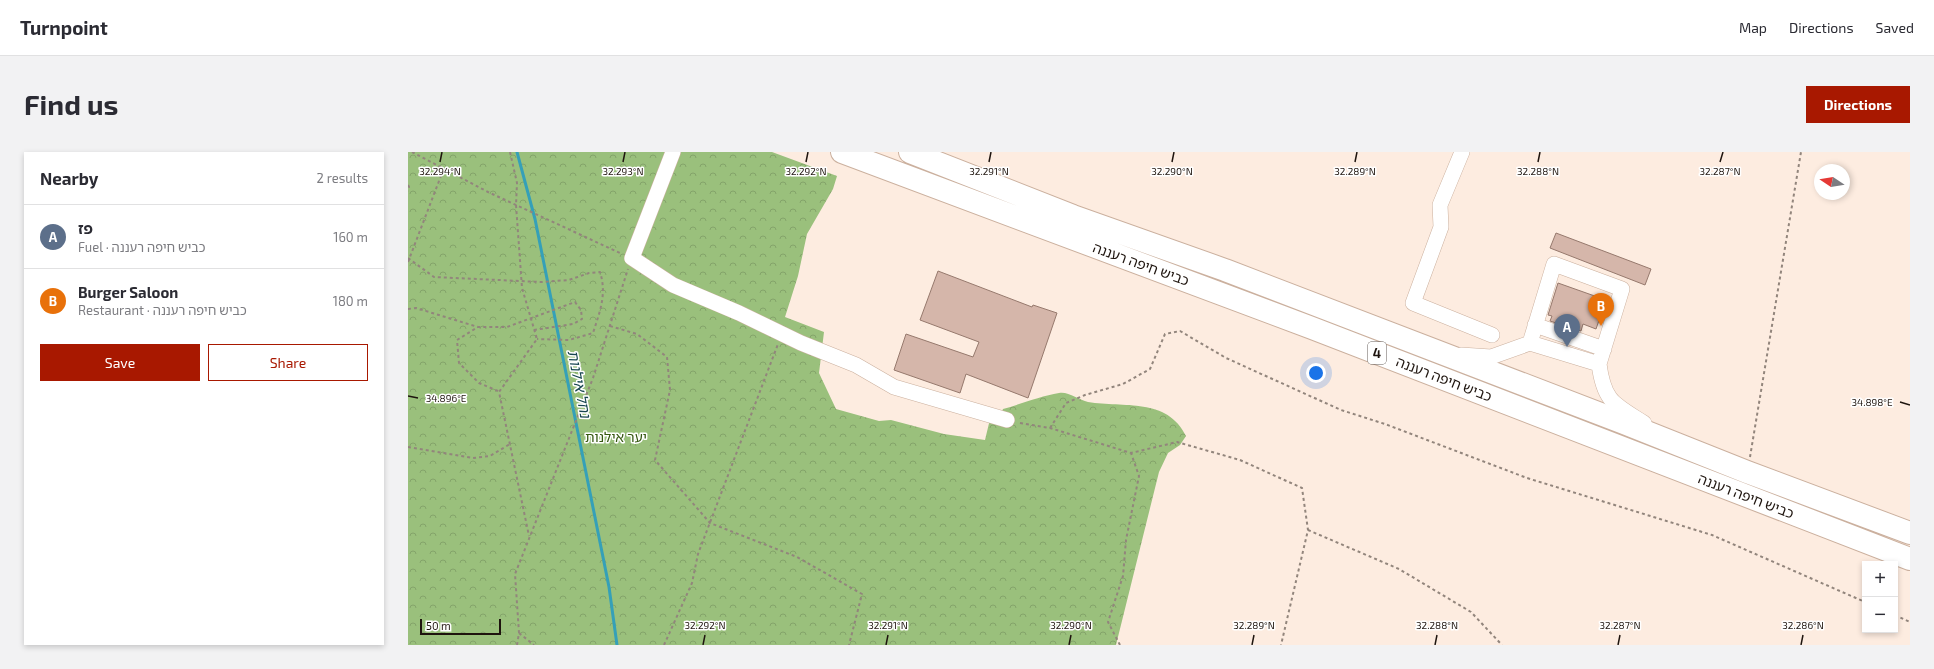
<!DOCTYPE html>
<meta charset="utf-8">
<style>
:root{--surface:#fff;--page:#f2f2f3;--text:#2b2b33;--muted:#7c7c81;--line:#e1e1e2;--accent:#a81800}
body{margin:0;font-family:"Exo 2","Noto Sans Hebrew",sans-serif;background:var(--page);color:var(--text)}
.controls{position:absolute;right:12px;bottom:12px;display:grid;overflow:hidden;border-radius:0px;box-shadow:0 2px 6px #0003}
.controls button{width:36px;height:36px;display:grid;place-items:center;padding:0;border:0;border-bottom:1px solid var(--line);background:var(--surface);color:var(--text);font:20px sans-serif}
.compass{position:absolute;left:1406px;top:12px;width:36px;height:36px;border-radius:50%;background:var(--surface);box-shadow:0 2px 6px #0003;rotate:282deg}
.scale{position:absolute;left:12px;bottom:10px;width:81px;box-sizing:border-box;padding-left:4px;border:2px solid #1e140e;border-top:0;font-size:11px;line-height:14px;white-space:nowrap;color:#1e140e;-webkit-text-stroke:3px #fff;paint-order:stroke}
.you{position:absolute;left:908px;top:221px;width:14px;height:14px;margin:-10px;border:3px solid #fff;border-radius:50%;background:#1a73e8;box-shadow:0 0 0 6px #1a73e833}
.badge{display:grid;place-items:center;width:26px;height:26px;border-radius:50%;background:var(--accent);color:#fff;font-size:13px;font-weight:700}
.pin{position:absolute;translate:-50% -33px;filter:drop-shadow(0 1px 2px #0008)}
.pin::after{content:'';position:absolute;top:21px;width:14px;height:12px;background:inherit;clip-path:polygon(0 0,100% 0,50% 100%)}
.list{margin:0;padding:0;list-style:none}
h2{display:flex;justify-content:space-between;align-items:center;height:52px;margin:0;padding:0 16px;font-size:17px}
h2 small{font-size:13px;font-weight:400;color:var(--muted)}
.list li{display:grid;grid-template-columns:26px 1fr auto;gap:12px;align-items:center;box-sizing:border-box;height:64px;padding:0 16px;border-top:1px solid var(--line)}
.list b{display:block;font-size:15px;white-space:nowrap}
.list p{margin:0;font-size:13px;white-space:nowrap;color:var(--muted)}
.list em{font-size:13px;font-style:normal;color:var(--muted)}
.actions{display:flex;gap:8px;padding:12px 16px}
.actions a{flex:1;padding:9px 0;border:1px solid var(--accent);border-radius:0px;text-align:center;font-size:14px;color:var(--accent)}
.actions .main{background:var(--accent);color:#fff}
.map{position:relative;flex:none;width:1502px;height:493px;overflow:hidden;border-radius:0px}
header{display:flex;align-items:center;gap:24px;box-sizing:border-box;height:56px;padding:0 20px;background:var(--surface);border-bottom:1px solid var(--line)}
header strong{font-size:19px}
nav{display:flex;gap:22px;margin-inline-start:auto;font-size:14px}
.intro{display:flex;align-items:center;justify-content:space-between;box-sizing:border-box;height:96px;padding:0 24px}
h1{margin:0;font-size:28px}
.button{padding:10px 18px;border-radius:0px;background:var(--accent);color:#fff;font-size:14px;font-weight:700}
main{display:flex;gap:24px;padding:0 24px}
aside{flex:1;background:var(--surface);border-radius:0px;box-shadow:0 2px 6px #0003}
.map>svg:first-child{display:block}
.forest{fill:url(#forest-crowns)}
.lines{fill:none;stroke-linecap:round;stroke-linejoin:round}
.stream{stroke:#35a0b8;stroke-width:3}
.building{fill:#d5b6aa;stroke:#96796d}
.minor-casing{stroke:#cbb09e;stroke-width:16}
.highway-casing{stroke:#cbb09e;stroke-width:24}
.path{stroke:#92857c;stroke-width:2;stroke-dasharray:3 3;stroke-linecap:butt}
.minor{stroke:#fff;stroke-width:15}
.highway{stroke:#fff;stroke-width:22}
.ticks{fill:none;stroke:#1e140e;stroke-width:1.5}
.labels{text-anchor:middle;stroke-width:3;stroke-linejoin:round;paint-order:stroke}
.shield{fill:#fff;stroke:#625a56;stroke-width:1}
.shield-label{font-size:13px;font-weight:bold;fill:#1e140e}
.street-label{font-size:14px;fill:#1e140e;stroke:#fff}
.park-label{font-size:14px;fill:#355710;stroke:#fff}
.water-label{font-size:15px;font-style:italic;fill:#184650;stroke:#fff}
.ticks-label{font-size:10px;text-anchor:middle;fill:#1e140e;stroke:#fff;stroke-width:3;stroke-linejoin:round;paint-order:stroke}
</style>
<header>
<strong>Turnpoint</strong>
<nav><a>Map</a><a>Directions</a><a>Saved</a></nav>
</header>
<div class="intro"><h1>Find us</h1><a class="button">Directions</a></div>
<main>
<aside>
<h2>Nearby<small>2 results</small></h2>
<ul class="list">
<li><span class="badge" style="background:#5c6f8a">A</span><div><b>פז</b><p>Fuel · כביש חיפה רעננה</p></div><em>160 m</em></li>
<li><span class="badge" style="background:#e8710a">B</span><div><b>Burger Saloon</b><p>Restaurant · כביש חיפה רעננה</p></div><em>180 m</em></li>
</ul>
<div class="actions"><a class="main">Save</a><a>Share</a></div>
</aside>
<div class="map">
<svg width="1502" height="493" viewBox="0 0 1502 493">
<defs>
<pattern id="forest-crowns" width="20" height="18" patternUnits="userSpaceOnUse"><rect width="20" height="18" fill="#9ac07c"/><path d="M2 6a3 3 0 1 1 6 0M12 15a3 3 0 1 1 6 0" fill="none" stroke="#84a46a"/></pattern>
</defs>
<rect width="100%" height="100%" fill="#fdece0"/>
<path class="forest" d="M 0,0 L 364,0 L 429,24 L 425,37 L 399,82 L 390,124 L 377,165 L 416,180 L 411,221 L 428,257 L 471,269 L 483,268 L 536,282 L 577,288 L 583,263 L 591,267 L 595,257 C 613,252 633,244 651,241 C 660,239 671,248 680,250 C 716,256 759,245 778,284 L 772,293 L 760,301 L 751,320 L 708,493 L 0,493 Z"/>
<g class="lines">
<path class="stream" d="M 109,0 L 127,67 L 201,435 L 209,493"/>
</g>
<path class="building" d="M 1148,81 L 1243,117 L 1237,133 L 1142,96 Z
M 530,119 L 624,155 L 625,153 L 649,161 L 620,246 L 558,222 L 552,241 L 486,218 L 498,182 L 565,205 L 571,190 L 512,168 Z
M 1150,131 L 1198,148 L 1188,177 L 1175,172 L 1173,179 L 1142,169 L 1144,164 L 1140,163 Z"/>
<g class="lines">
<g class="minor-casing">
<path id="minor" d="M 265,0 L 224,106 L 265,133 L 331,161 L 393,191 L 448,213 L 486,235 L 599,268
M 1054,0 L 1032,53 L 1033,75 L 1005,151 L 1084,183
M 1127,173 L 1196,197
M 1122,191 L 1146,112 L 1214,137 L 1191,212
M 1053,203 L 1083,205 L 1122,191 L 1191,212 C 1196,250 1206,252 1236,271"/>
</g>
<g class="highway-casing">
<path id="highway" d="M 434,0 L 904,176 L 1502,407
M 502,0 L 665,64 L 817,118 L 1216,271 L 1339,320 L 1502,381"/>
</g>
<path class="path" d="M 4,0 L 80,40 L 212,101
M 102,0 L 109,31 L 108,53 L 114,136 L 129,187 L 91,240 L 121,384
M 0,33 L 1,35 L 0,39
M 0,106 L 26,125 L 133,130 L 161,128 L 181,121 L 192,120 C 199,142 192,159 185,181 L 161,188 L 129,187
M 0,110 L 36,16
M 0,157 L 8,156 L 70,175
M 202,174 L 229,182 L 259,205 L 262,238 L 247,308 L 302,371 L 389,405 L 454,442 L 441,493
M 90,239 L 71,231 L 51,211 L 49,188 L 70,175 L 99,175 L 167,150 L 173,158 L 174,167 L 165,172 L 126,178
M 612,271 L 642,276 L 723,301 L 769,290 L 832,308 L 894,336 L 900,378 L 873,493
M 642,276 L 658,251 L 677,243 L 715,232 L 742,217 L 757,182 L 772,179 L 818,206 L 933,258 L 977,272 L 1119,326 L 1304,383 L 1457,450
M 0,295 L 65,306 L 82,304 L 102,292
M 1342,305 L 1393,0
M 900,378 L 991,417 L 1063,460 L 1094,493
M 1487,463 L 1502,470
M 111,481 L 126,493
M 109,493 L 111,481 L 107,422 L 185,226 L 220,117
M 256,493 L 284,431 L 290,402 L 370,192
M 712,493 L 700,470 L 715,424 L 718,388 L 731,324 L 723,301"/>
<use href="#minor" class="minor"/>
<use href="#highway" class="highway"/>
</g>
<path class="ticks" d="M 32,10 L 34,0M 215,10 L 217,0M 398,10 L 400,0M 581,10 L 583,0M 764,10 L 766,0M 947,10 L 949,0M 1130,10 L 1132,0M 1312,10 L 1315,0M 0,244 L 10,246M 1492,250 L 1502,253M 295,493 L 297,483M 478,493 L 480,483M 661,493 L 663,483M 844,493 L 846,483M 1027,493 L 1029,483M 1210,493 L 1212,483M 1393,493 L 1395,483"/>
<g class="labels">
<rect class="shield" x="960" y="190" width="18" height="22" rx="3"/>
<g class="shield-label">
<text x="969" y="206">4</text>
</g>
<g class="street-label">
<text transform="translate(733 112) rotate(20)" y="5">כביש חיפה רעננה</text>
<text transform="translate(1036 227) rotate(21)" y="5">כביש חיפה רעננה</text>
<text transform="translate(1338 344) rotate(21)" y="5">כביש חיפה רעננה</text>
</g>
<g class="park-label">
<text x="208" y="290">יער אילנות</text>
</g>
<g class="water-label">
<text transform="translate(171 232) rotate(79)" y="5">נחל אילנות</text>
</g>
</g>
<g class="ticks-label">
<text x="32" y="23">32.294°N</text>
<text x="215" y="23">32.293°N</text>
<text x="398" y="23">32.292°N</text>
<text x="581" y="23">32.291°N</text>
<text x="764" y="23">32.290°N</text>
<text x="947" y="23">32.289°N</text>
<text x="1130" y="23">32.288°N</text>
<text x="1312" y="23">32.287°N</text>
<text x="38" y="250">34.896°E</text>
<text x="1464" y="254">34.898°E</text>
<text x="297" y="477">32.292°N</text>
<text x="480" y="477">32.291°N</text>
<text x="663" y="477">32.290°N</text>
<text x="846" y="477">32.289°N</text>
<text x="1029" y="477">32.288°N</text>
<text x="1212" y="477">32.287°N</text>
<text x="1395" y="477">32.286°N</text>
</g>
</svg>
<div class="controls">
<button>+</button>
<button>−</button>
</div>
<svg class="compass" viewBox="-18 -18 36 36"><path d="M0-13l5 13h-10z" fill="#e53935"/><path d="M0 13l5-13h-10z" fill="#7c7c81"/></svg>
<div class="scale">50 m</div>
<div class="you"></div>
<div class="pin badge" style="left:1159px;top:195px;background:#5c6f8a">A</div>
<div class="pin badge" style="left:1193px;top:174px;background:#e8710a">B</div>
</div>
</main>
